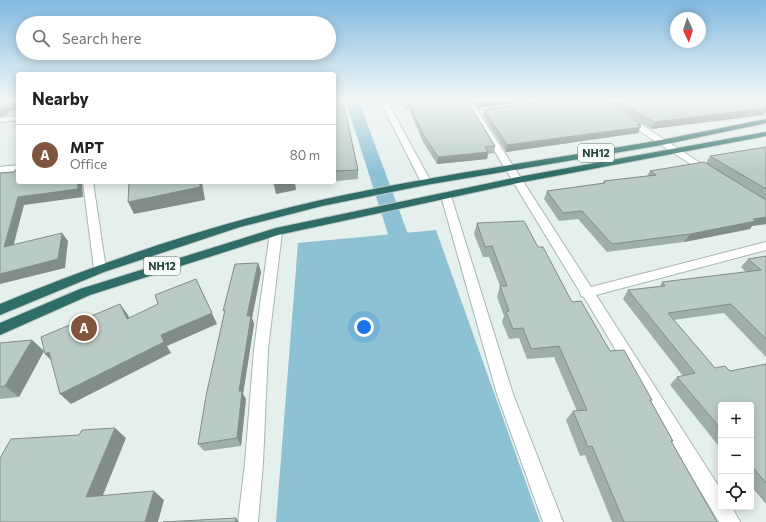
<!DOCTYPE html>
<meta charset="utf-8">
<style>
:root{--surface:#fff;--page:#f6f6f6;--text:#222;--muted:#767676;--line:#e0e0e0;--accent:#80553d}
body{margin:0;font-family:Commissioner,sans-serif;background:var(--page);color:var(--text)}
.controls{position:absolute;right:12px;bottom:12px;display:grid;overflow:hidden;border-radius:4px;box-shadow:0 2px 10px #0003}
.controls button{width:36px;height:36px;display:grid;place-items:center;padding:0;border:0;border-bottom:1px solid var(--line);background:var(--surface);color:var(--text);font:20px sans-serif}
.compass{position:absolute;left:670px;top:12px;width:36px;height:36px;border-radius:50%;background:var(--surface);box-shadow:0 2px 10px #0003;rotate:176deg}
.you{position:absolute;left:364px;top:327px;width:14px;height:14px;margin:-10px;border:3px solid #fff;border-radius:50%;background:#1a73e8;box-shadow:0 0 0 6px #1a73e833}
.badge{display:grid;place-items:center;width:26px;height:26px;border-radius:50%;background:var(--accent);color:#fff;font-size:13px;font-weight:700}
.pin{position:absolute;translate:-50% -50%;border:2px solid #fff;box-shadow:0 1px 4px #0006}
.list{margin:0;padding:0;list-style:none}
h2{display:flex;justify-content:space-between;align-items:center;height:52px;margin:0;padding:0 16px;font-size:17px}
h2 small{font-size:13px;font-weight:400;color:var(--muted)}
.list li{display:grid;grid-template-columns:26px 1fr auto;gap:12px;align-items:center;box-sizing:border-box;height:60px;padding:0 16px;border-top:1px solid var(--line)}
.list b{display:block;font-size:15px;white-space:nowrap}
.list p{margin:0;font-size:13px;white-space:nowrap;color:var(--muted)}
.list em{font-size:13px;font-style:normal;color:var(--muted)}
.icon{flex:none;width:22px;height:22px;fill:none;stroke:currentColor;stroke-width:2;stroke-linecap:round;stroke-linejoin:round}
.map{position:relative;flex:none;width:766px;height:522px;overflow:hidden}
.search{position:absolute;background:var(--surface);box-shadow:0 2px 10px #0003;left:16px;top:16px;width:320px;height:44px;display:flex;align-items:center;gap:10px;box-sizing:border-box;padding:0 14px;border-radius:22px;color:var(--muted);font-size:15px}
.panel{position:absolute;background:var(--surface);box-shadow:0 2px 10px #0003;left:16px;top:72px;width:320px;height:112px;border-radius:4px}
.map>svg:first-child{display:block}
.water{fill:#8dc1d4}
.lines{fill:none;stroke-linecap:round;stroke-linejoin:round}
.canal{fill:#8dc1d4;fill-rule:evenodd}
.street-casing{stroke:#a7b7b4;stroke-width:2}
.highway-casing{stroke:#c2cac9;stroke-width:2}
.street{fill:#fff;fill-rule:evenodd}
.highway{fill:#2f6e68;fill-rule:evenodd}
.wall{fill:#a0aea9}
.shaded-wall{fill:#828d8a}
.building{fill:#bacac5;stroke:#828d8a}
.labels{text-anchor:middle;stroke-width:3;stroke-linejoin:round;paint-order:stroke}
.shield{fill:#f6fbf9;stroke:#637975;stroke-width:1}
.shield-label{font-size:11px;font-weight:bold;fill:#24413d}
</style>
<div class="map">
<svg width="766" height="522" viewBox="0 0 766 522">
<rect width="100%" height="100%" fill="#e5efec"/>
<path class="water" d="M 436,230 L 540,522 L 276,522 L 298,243 Z"/>
<g class="lines">
<path class="canal" d="M 345,99 L 358,99 L 408,234 L 405,239 L 398,241 L 391,239 L 388,234 Z"/>
<g class="street-casing">
<path id="street" d="M 379,99 L 386,99 L 431,182 L 429,184 L 426,185 L 421,182 Z
M 463,99 L 470,99 L 591,287 L 766,242 L 766,250 L 596,295 L 721,490 L 721,507 L 732,507 L 740,522 L 719,522 L 584,297 L 581,296 L 580,292 Z
M 18,116 L 18,120 L 0,122 L 0,118 Z
M 624,117 L 630,117 L 714,172 L 709,175 L 706,174 L 624,121 Z
M 18,165 L 18,171 L 0,173 L 0,167 Z
M 83,182 L 93,182 L 106,269 L 104,272 L 96,272 L 94,269 Z
M 446,193 L 451,196 L 513,394 L 563,522 L 543,522 L 497,394 L 441,196 Z
M 276,228 L 282,232 L 268,349 L 263,463 L 258,522 L 238,522 L 245,463 L 254,349 L 270,232 Z"/>
</g>
<g class="highway-casing">
<path id="highway" d="M 766,119 L 766,123 L 662,145 L 426,185 L 322,206 L 240,227 L 104,272 L 0,315 L 0,304 C 103,261 211,225 321,200 C 433,175 548,160 661,140 C 696,133 731,126 766,119 Z
M 766,132 L 766,136 L 518,183 L 278,235 L 90,295 L 0,335 L 0,323 L 80,289 L 276,228 L 518,177 Z"/>
</g>
<use href="#street" class="street"/>
<use href="#highway" class="highway"/>
</g>
<path class="wall" d="M 0,99 L 18,99 L 18,111 L 10,111 L 7,116 Z
M 334,99 L 345,110 L 358,170 L 358,179 L 336,181 L 334,170 Z
M 399,99 L 466,99 L 495,146 L 494,153 L 488,154 L 487,159 L 437,164 L 423,142 L 409,109 L 405,110 L 403,103 L 401,103 Z
M 472,99 L 546,99 L 478,108 Z
M 603,99 L 766,99 L 766,112 L 764,115 L 651,129 Z
M 484,110 L 641,124 L 638,133 L 506,152 L 483,116 Z
M 766,147 L 766,224 L 752,226 L 750,229 L 684,242 L 607,252 L 578,219 L 559,221 L 544,199 L 547,191 L 603,183 L 604,181 L 647,176 L 650,171 L 706,163 L 710,156 Z
M 477,223 L 538,247 L 572,302 L 610,351 L 652,400 L 651,401 L 673,441 L 672,442 L 717,522 L 612,522 L 585,455 L 580,456 L 566,420 L 573,411 L 577,411 L 554,357 L 527,359 L 519,338 L 509,339 L 502,322 L 504,316 L 497,297 L 500,286 L 489,257 L 483,257 L 474,234 Z
M 766,256 L 766,357 L 724,313 L 673,320 L 715,368 L 730,371 L 766,364 L 766,504 L 751,486 L 751,405 L 721,405 L 721,449 L 670,385 L 677,377 L 683,376 L 623,299 L 628,290 L 660,286 L 662,282 L 746,272 L 741,267 L 748,259 Z
M 258,263 L 261,272 L 252,318 L 254,324 L 243,394 L 246,399 L 241,446 L 204,451 L 198,444 L 224,315 Z
M 32,340 L 44,351 L 19,397 L 0,399 L 0,343 Z"/>
<path class="shaded-wall" d="M 501,99 L 546,99 L 478,108 L 479,102 Z
M 5,104 L 10,111 L 7,116 L 0,117 L 0,109 Z
M 766,106 L 766,112 L 764,115 L 651,129 L 654,122 Z
M 641,124 L 638,133 L 506,152 L 507,145 Z
M 488,152 L 487,159 L 437,164 L 438,157 Z
M 78,182 L 82,182 L 83,197 L 24,205 L 11,255 L 4,247 L 18,197 Z
M 200,182 L 202,182 L 205,200 L 134,214 L 128,202 Z
M 286,182 L 295,182 L 296,190 L 276,194 L 274,185 Z
M 766,217 L 766,224 L 752,226 L 750,229 L 684,242 L 690,234 L 753,219 Z
M 62,233 L 68,241 L 65,268 L 0,284 L 0,274 Z
M 258,263 L 261,272 L 252,318 L 254,324 L 243,394 L 246,399 L 241,446 L 237,438 L 239,391 L 247,316 Z
M 196,279 L 217,324 L 167,346 L 171,353 L 71,404 L 60,394 L 161,335 Z
M 120,304 L 128,315 L 134,330 L 127,319 Z
M 32,340 L 44,351 L 19,397 L 5,386 Z
M 49,352 L 56,365 L 45,354 Z
M 115,428 L 126,438 L 99,505 L 86,497 Z
M 154,491 L 164,500 L 158,522 L 145,522 Z
M 236,518 L 239,522 L 235,522 Z"/>
<path class="building" d="M 0,99 L 18,99 L 18,104 L 5,104 L 2,109 L 0,109 Z
M 334,99 L 343,99 L 345,110 L 358,170 L 335,171 L 334,167 Z
M 404,99 L 466,99 L 495,146 L 485,147 L 488,152 L 438,157 L 424,136 L 409,103 L 405,103 Z
M 477,99 L 501,99 L 479,102 Z
M 557,99 L 601,99 L 641,124 L 637,125 L 641,127 L 507,145 L 484,110 Z
M 615,99 L 766,99 L 766,106 L 764,106 L 766,107 L 766,108 L 654,122 Z
M 766,147 L 766,189 L 710,156 Z
M 704,162 L 766,200 L 766,217 L 753,219 L 756,221 L 690,234 L 612,244 L 582,211 L 563,213 L 547,191 L 605,183 L 604,181 L 656,175 L 650,171 Z
M 18,167 L 18,182 L 78,182 L 78,189 L 18,197 L 4,247 L 62,233 L 58,259 L 0,274 L 0,173 L 14,172 Z
M 129,182 L 200,182 L 200,187 L 128,202 Z
M 274,182 L 286,182 L 274,185 Z
M 524,221 L 538,247 L 543,247 L 572,302 L 581,301 L 610,351 L 624,350 L 652,400 L 650,400 L 673,441 L 671,441 L 717,522 L 624,522 L 592,446 L 588,447 L 573,411 L 587,410 L 559,346 L 531,349 L 523,328 L 513,329 L 506,312 L 509,311 L 500,286 L 507,286 L 492,246 L 485,247 L 477,223 Z
M 766,256 L 766,339 L 731,304 L 668,313 L 715,368 L 725,366 L 730,371 L 766,364 L 766,483 L 751,465 L 751,405 L 721,405 L 721,429 L 677,377 L 695,373 L 628,290 L 665,286 L 662,282 L 761,270 L 748,259 Z
M 258,263 L 247,316 L 251,316 L 239,391 L 242,391 L 237,438 L 198,444 L 206,396 L 225,310 L 223,311 L 235,264 Z
M 196,279 L 212,313 L 161,335 L 164,342 L 60,394 L 49,352 L 45,354 L 41,337 L 120,304 L 127,319 L 158,304 L 155,295 Z
M 32,340 L 5,386 L 0,387 L 0,343 Z
M 115,428 L 86,497 L 154,491 L 145,522 L 0,522 L 0,458 L 11,439 L 79,435 L 82,430 Z
M 236,518 L 235,522 L 163,522 Z"/>
<linearGradient id="sky" x2="0" y2="1"><stop stop-color="#83b9e0"/><stop offset="0.58" stop-color="#f3f8f6"/><stop offset="1" stop-color="#f3f8f6" stop-opacity="0"/></linearGradient>
<rect width="766" height="172" fill="url(#sky)"/>
<g class="labels">
<g class="shield">
<rect x="578" y="144" width="36" height="18" rx="3"/>
<rect x="144" y="257" width="36" height="18" rx="3"/>
</g>
<g class="shield-label">
<text x="596" y="157">NH12</text>
<text x="162" y="270">NH12</text>
</g>
</g>
</svg>
<div class="controls">
<button>+</button>
<button>−</button>
<button><svg class="icon" aria-label="locate" viewBox="0 0 24 24"><circle cx="12" cy="12" r="6"/><path d="M12 2v4M12 18v4M2 12h4M18 12h4"/></svg></button>
</div>
<svg class="compass" viewBox="-18 -18 36 36"><path d="M0-13l5 13h-10z" fill="#e53935"/><path d="M0 13l5-13h-10z" fill="#767676"/></svg>
<div class="you"></div>
<div class="pin badge" style="left:84px;top:328px">A</div>
<div class="search"><svg class="icon" aria-label="search" viewBox="0 0 24 24"><circle cx="10" cy="10" r="6"/><path d="M15 15l6 6"/></svg>Search here</div>
<section class="panel">
<h2>Nearby<small></small></h2>
<ul class="list">
<li><span class="badge">A</span><div><b>MPT</b><p>Office</p></div><em>80 m</em></li>
</ul>
</section>
</div>
